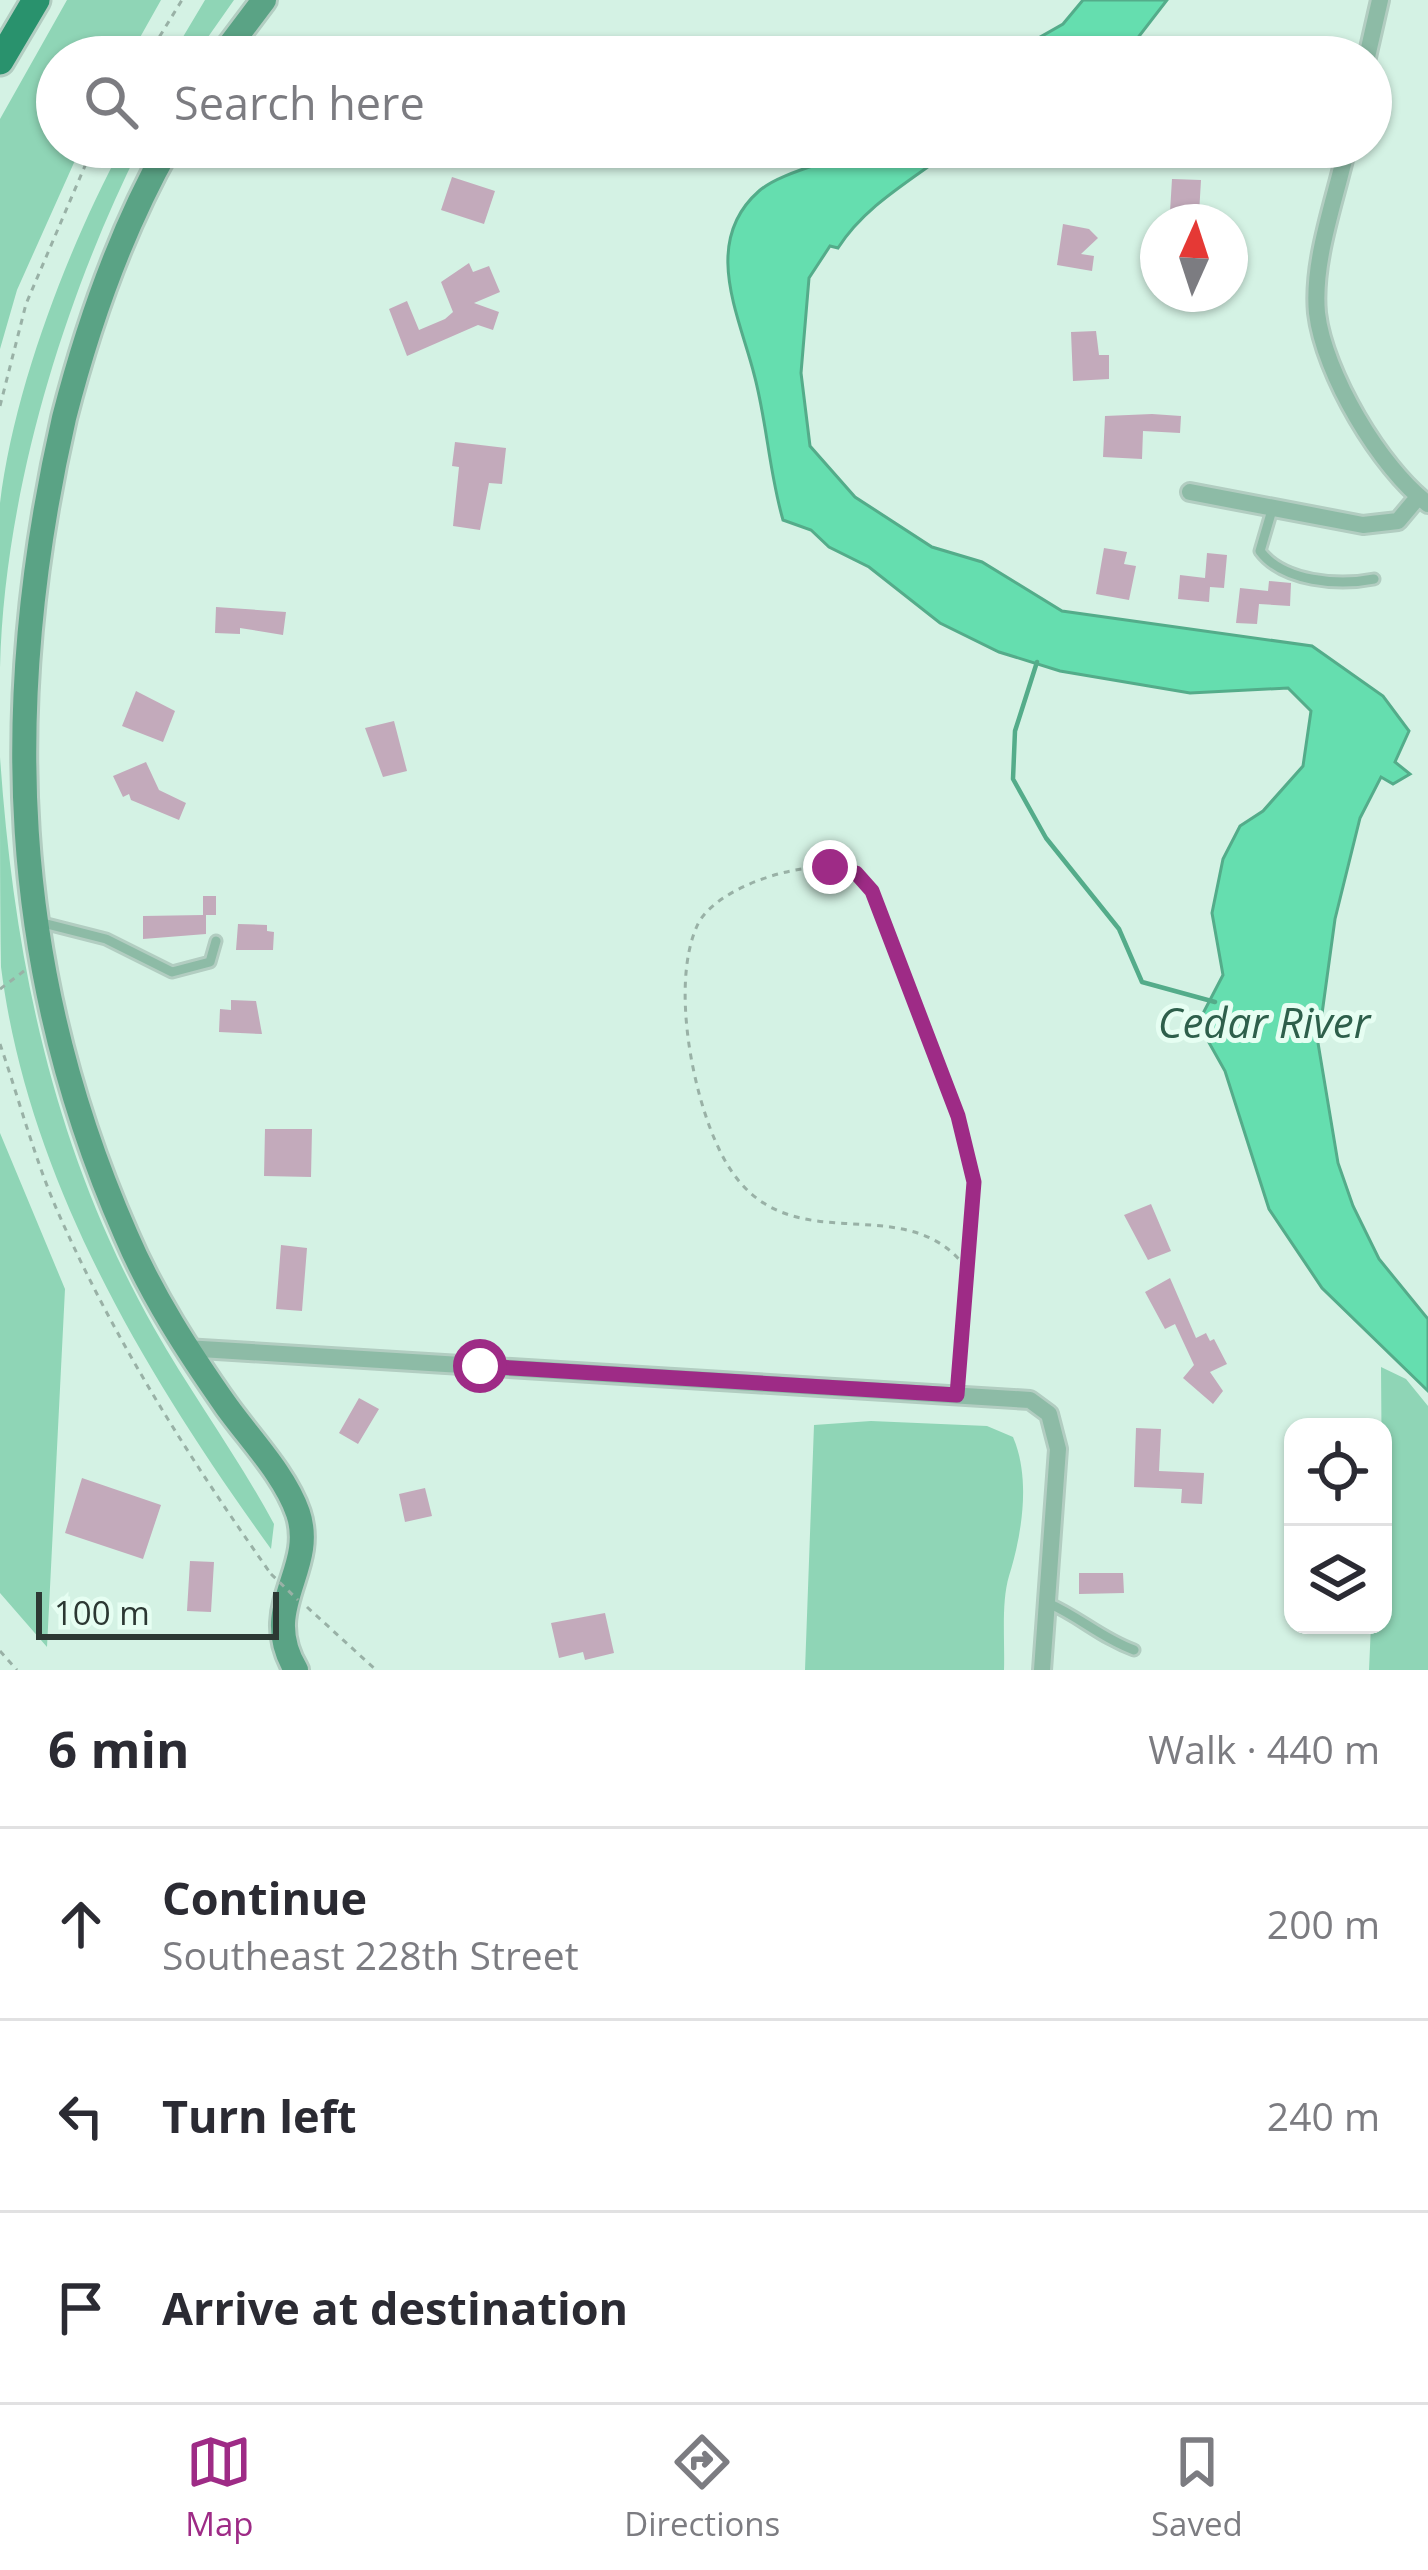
<!DOCTYPE html>
<meta charset="utf-8">
<style>
:root{--surface:#fff;--page:#f2f2f3;--text:#2b2b33;--muted:#7c7c81;--line:#e1e1e2;--accent:#9e2b86}
body{margin:0;font-family:"Open Sans",sans-serif;background:var(--page);color:var(--text)}
.controls{position:absolute;right:36px;bottom:36px;display:grid;overflow:hidden;border-radius:24px;box-shadow:0 3px 9px #0004}
.controls button{width:108px;height:108px;display:grid;place-items:center;padding:0;border:0;border-bottom:3px solid var(--line);background:var(--surface);color:var(--text);font:60px sans-serif}
.compass{position:absolute;left:1140px;top:204px;width:108px;height:108px;border-radius:50%;background:var(--surface);box-shadow:0 3px 9px #0004;rotate:3deg}
.scale{position:absolute;left:36px;bottom:30px;width:243px;box-sizing:border-box;padding-left:12px;border:6px solid #2c3833;border-top:0;font-size:33px;line-height:42px;white-space:nowrap;color:#2c3833;-webkit-text-stroke:9px #e6fef2;paint-order:stroke}
.stop{position:absolute;width:36px;height:36px;margin:-27px;border:9px solid #9e2b86;border-radius:50%;background:#fff}
.stop.end{background:#9e2b86;border-color:#fff;box-shadow:0 3px 12px #0008}
.list{margin:0;padding:0;list-style:none}
h2{display:flex;justify-content:space-between;align-items:center;height:156px;margin:0;padding:0 48px;font-size:51px}
h2 small{font-size:39px;font-weight:400;color:var(--muted)}
.list li{display:grid;grid-template-columns:78px 1fr auto;gap:36px;align-items:center;box-sizing:border-box;height:192px;padding:0 48px;border-top:3px solid var(--line)}
.list b{display:block;font-size:45px;white-space:nowrap}
.list p{margin:0;font-size:39px;white-space:nowrap;color:var(--muted)}
.list em{font-size:39px;font-style:normal;color:var(--muted)}
.icon{flex:none;width:66px;height:66px;fill:none;stroke:currentColor;stroke-width:2;stroke-linecap:round;stroke-linejoin:round}
.map{position:relative;flex:none;width:1428px;height:1670px;overflow:hidden}
.search{position:absolute;background:var(--surface);box-shadow:0 3px 9px #0004;left:36px;right:36px;top:36px;height:132px;display:flex;align-items:center;gap:30px;box-sizing:border-box;padding:0 42px;border-radius:66px;color:var(--muted);font-size:45px}
.sheet{height:732px;background:var(--surface)}
nav{display:flex;justify-content:space-around;align-items:center;box-sizing:border-box;height:168px;border-top:3px solid var(--line);background:var(--surface);font-size:33px;color:var(--muted)}
nav a{display:grid;justify-items:center;gap:6px}
nav .on{color:var(--accent)}
.map>svg:first-child{display:block}
.green{fill:#8fd5b6}
.water{fill:#65deaf;stroke:#54ac8a;stroke-width:3}
.lines{fill:none;stroke-linecap:round;stroke-linejoin:round}
.stream{stroke:#54ac8a;stroke-width:4.5}
.building{fill:#c3aabb}
.lane-casing{stroke:#b2cdc1;stroke-width:15}
.street-casing{stroke:#b2cdc1;stroke-width:22}
.secondary-casing{stroke:#b2cdc1;stroke-width:30}
.primary-casing{stroke:#b2cdc1;stroke-width:33}
.path{stroke:#99b1a6;stroke-width:3;stroke-dasharray:6 6;stroke-linecap:butt}
.lane{stroke:#8dbba6;stroke-width:9}
.street{stroke:#8dbba6;stroke-width:16}
.secondary{stroke:#5aa385;stroke-width:24}
.primary{stroke:#29926d;stroke-width:27}
.path-bridge{stroke:#99b1a6;stroke-width:3;stroke-dasharray:6 6;stroke-linecap:butt}
.route{stroke:#9e2b86;stroke-width:15}
.labels{text-anchor:middle;stroke-width:10;stroke-linejoin:round;paint-order:stroke}
.water-label{font-size:42px;font-style:italic;fill:#2e5f4b;stroke:#e6fef2}
</style>
<div class="map">
<svg width="1428" height="1670" viewBox="0 0 1428 1670">
<rect width="100%" height="100%" fill="#d4f2e4"/>
<path class="green" d="M 67,0 L 161,0 L 129,57 L 57,57 L 57,147 L 81,147 L 17,290 L 0,349 L 0,119 Z
M 205,0 L 234,0 L 194,57 L 171,57 Z
M 122,147 L 140,147 C 63,301 4,495 0,668 C 0,614 0,556 0,503 C 14,388 68,248 122,147 Z
M 0,757 C 14,959 53,1150 154,1328 C 192,1395 238,1457 274,1524 L 271,1549 C 147,1377 28,1181 1,967 C 0,899 0,825 0,757 Z
M 0,1133 L 65,1289 L 47,1647 L 0,1593 Z
M 1381,1367 L 1406,1379 L 1428,1406 L 1428,1670 L 1369,1670 L 1371,1625 L 1383,1625 Z
M 871,1421 L 987,1426 L 1013,1437 C 1031,1479 1022,1534 1009,1576 C 1001,1603 1005,1641 1004,1670 L 805,1670 L 814,1425 Z"/>
<path class="water" d="M 1083,0 L 1167,0 L 1123,57 L 1005,57 L 1063,24 Z
M 861,147 L 955,147 C 914,179 866,204 838,248 L 830,246 L 809,278 L 801,373 L 810,446 L 855,497 L 932,547 L 982,562 L 1062,611 L 1312,646 L 1383,696 L 1409,731 L 1395,762 L 1410,774 L 1393,784 L 1381,777 L 1360,818 L 1335,919 L 1318,1043 L 1338,1163 L 1353,1206 L 1379,1259 L 1428,1319 L 1428,1391 L 1322,1288 L 1269,1209 L 1225,1071 L 1198,1023 L 1223,975 L 1212,913 L 1223,859 L 1240,826 L 1263,811 L 1303,766 L 1311,711 L 1288,688 L 1190,693 L 1060,671 L 999,652 L 940,623 L 869,567 L 829,547 L 811,530 L 783,520 C 769,472 767,422 754,374 C 739,315 701,242 759,191 C 782,171 832,163 861,147 Z"/>
<g class="lines">
<path class="stream" d="M 1037,662 L 1015,731 L 1013,779 L 1046,838 L 1119,929 L 1142,982 L 1215,1002"/>
</g>
<path class="building" d="M 452,177 L 495,191 L 484,224 L 441,210 Z
M 1172,179 L 1201,180 L 1199,214 L 1170,212 Z
M 1063,224 L 1089,229 L 1098,238 L 1081,254 L 1094,256 L 1092,271 L 1057,265 Z
M 469,263 L 473,272 L 489,266 L 500,292 L 474,303 L 499,312 L 493,330 L 478,325 L 407,356 L 389,309 L 407,301 L 419,330 L 445,319 L 453,312 L 441,282 Z
M 1096,331 L 1099,355 L 1109,355 L 1109,379 L 1073,381 L 1071,332 Z
M 1152,414 L 1181,416 L 1180,433 L 1143,431 L 1142,459 L 1103,457 L 1105,416 Z
M 455,442 L 506,448 L 502,484 L 489,483 L 480,530 L 453,526 L 459,467 L 452,466 Z
M 1104,548 L 1127,552 L 1124,564 L 1136,566 L 1129,600 L 1096,594 Z
M 1207,553 L 1227,555 L 1224,588 L 1210,587 L 1209,602 L 1178,599 L 1180,575 L 1205,578 Z
M 1269,581 L 1291,583 L 1290,606 L 1259,604 L 1257,624 L 1236,623 L 1240,588 L 1268,591 Z
M 216,607 L 286,612 L 283,635 L 240,628 L 240,634 L 215,633 Z
M 136,691 L 175,711 L 163,742 L 122,726 Z
M 394,721 L 407,771 L 383,777 L 365,728 Z
M 146,762 L 159,790 L 186,803 L 179,820 L 131,800 L 129,794 L 123,797 L 113,776 Z
M 203,896 L 216,896 L 216,915 L 206,915 L 206,934 L 143,939 L 143,916 L 203,915 Z
M 238,924 L 267,925 L 267,931 L 274,932 L 273,950 L 236,950 Z
M 231,1000 L 256,1001 L 262,1034 L 219,1032 L 220,1009 L 231,1010 Z
M 265,1129 L 312,1129 L 311,1177 L 264,1176 Z
M 1151,1204 L 1171,1251 L 1148,1260 L 1124,1215 Z
M 281,1245 L 307,1248 L 302,1311 L 276,1309 Z
M 1170,1278 L 1196,1338 L 1206,1333 L 1210,1341 L 1214,1339 L 1227,1364 L 1210,1372 L 1223,1391 L 1213,1404 L 1183,1378 L 1194,1365 L 1175,1324 L 1165,1329 L 1145,1292 Z
M 359,1398 L 379,1409 L 358,1444 L 339,1433 Z
M 1136,1428 L 1161,1429 L 1159,1471 L 1204,1473 L 1202,1504 L 1181,1503 L 1182,1489 L 1134,1487 Z
M 82,1478 L 161,1505 L 143,1559 L 65,1533 Z
M 425,1488 L 432,1516 L 405,1522 L 399,1494 Z
M 190,1561 L 214,1562 L 211,1612 L 187,1611 Z
M 1079,1573 L 1123,1573 L 1124,1593 L 1079,1594 Z
M 605,1613 L 614,1653 L 585,1660 L 583,1652 L 559,1658 L 551,1623 Z"/>
<g class="lines">
<g class="lane-casing">
<path id="lane" d="M 1272,510 L 1260,551 C 1283,582 1339,586 1374,579
M 39,922 L 106,939 L 172,972 L 210,962 L 216,941
M 1048,1603 C 1080,1617 1101,1638 1134,1650"/>
</g>
<g class="street-casing">
<path id="street" d="M 1367,57 L 1380,0
M 1347,147 C 1336,198 1312,260 1317,313 C 1324,373 1380,468 1428,504
M 1190,492 L 1363,525 L 1398,521 L 1418,497
M 185,1348 L 1030,1400 L 1049,1414 L 1058,1449 L 1042,1670"/>
</g>
<g class="secondary-casing">
<path id="secondary" d="M 221,57 L 264,0
M 168,147 C 120,232 88,324 64,418 C 0,700 8,967 126,1235 C 152,1296 189,1353 227,1407 C 250,1439 285,1475 298,1513 C 317,1570 258,1607 296,1670"/>
</g>
<g class="primary-casing">
<path id="primary" d="M 0,61 L 36,0"/>
</g>
<path class="path" d="M 147,57 L 182,0
M 0,406 L 26,304 L 93,147
M 0,989 L 24,971
M 0,1044 C 19,1099 34,1157 57,1210 C 114,1340 189,1458 271,1574
M 958,1381 C 963,1327 980,1228 973,1178 C 959,1081 907,983 872,891 C 866,884 860,876 852,872 C 813,855 714,886 697,926 C 671,984 692,1093 719,1149 C 779,1276 902,1180 967,1269
M 307,1607 L 376,1670
M 0,1651 L 17,1670"/>
<use href="#lane" class="lane"/>
<use href="#street" class="street"/>
<use href="#secondary" class="secondary"/>
<use href="#primary" class="primary"/>
<path class="path-bridge" d="M 271,1574 L 298,1600"/>
</g>
<g class="lines">
<path class="route" d="M 480,1366 L 957,1395 L 974,1182 L 958,1116 L 872,891 L 856,873 L 830,867"/>
</g>
<g class="labels">
<g class="water-label">
<text x="1264" y="1038">Cedar River</text>
</g>
</g>
</svg>
<div class="controls">
<button><svg class="icon" aria-label="locate" viewBox="0 0 24 24"><circle cx="12" cy="12" r="6"/><path d="M12 2v4M12 18v4M2 12h4M18 12h4"/></svg></button>
<button><svg class="icon" aria-label="layers" viewBox="0 0 24 24"><path d="M12 4l9 5-9 5-9-5zM3 14l9 5 9-5"/></svg></button>
</div>
<svg class="compass" viewBox="-18 -18 36 36"><path d="M0-13l5 13h-10z" fill="#e53935"/><path d="M0 13l5-13h-10z" fill="#7c7c81"/></svg>
<div class="scale">100 m</div>
<div class="stop" style="left:480px;top:1366px"></div>
<div class="stop end" style="left:830px;top:867px"></div>
<div class="search"><svg class="icon" aria-label="search" viewBox="0 0 24 24"><circle cx="10" cy="10" r="6"/><path d="M15 15l6 6"/></svg>Search here</div>
</div>
<section class="sheet">
<h2>6 min<small>Walk · 440 m</small></h2>
<ul class="list">
<li><svg class="icon" aria-label="ahead" viewBox="0 0 24 24"><path d="M12 20V5M6 11l6-6 6 6"/></svg><div><b>Continue</b><p>Southeast 228th Street</p></div><em>200 m</em></li>
<li><svg class="icon" aria-label="left" viewBox="0 0 24 24"><path d="M17 20v-9H6M10 6l-5 5 5 5"/></svg><div><b>Turn left</b></div><em>240 m</em></li>
<li><svg class="icon" aria-label="arrive" viewBox="0 0 24 24"><path d="M6 21V4h12l-3 4 3 4H6"/></svg><div><b>Arrive at destination</b></div></li>
</ul>
</section>
<nav>
<a class="on"><svg class="icon" aria-label="map" viewBox="0 0 24 24"><path d="M3 6l6-2 6 2 6-2v14l-6 2-6-2-6 2zM9 4v14M15 6v14"/></svg>Map</a>
<a><svg class="icon" aria-label="directions" viewBox="0 0 24 24"><path d="M12 3l9 9-9 9-9-9zM9 14v-3h6M13 9l2 2-2 2"/></svg>Directions</a>
<a><svg class="icon" aria-label="saved" viewBox="0 0 24 24"><path d="M7 4h10v16l-5-4-5 4z"/></svg>Saved</a>
</nav>
